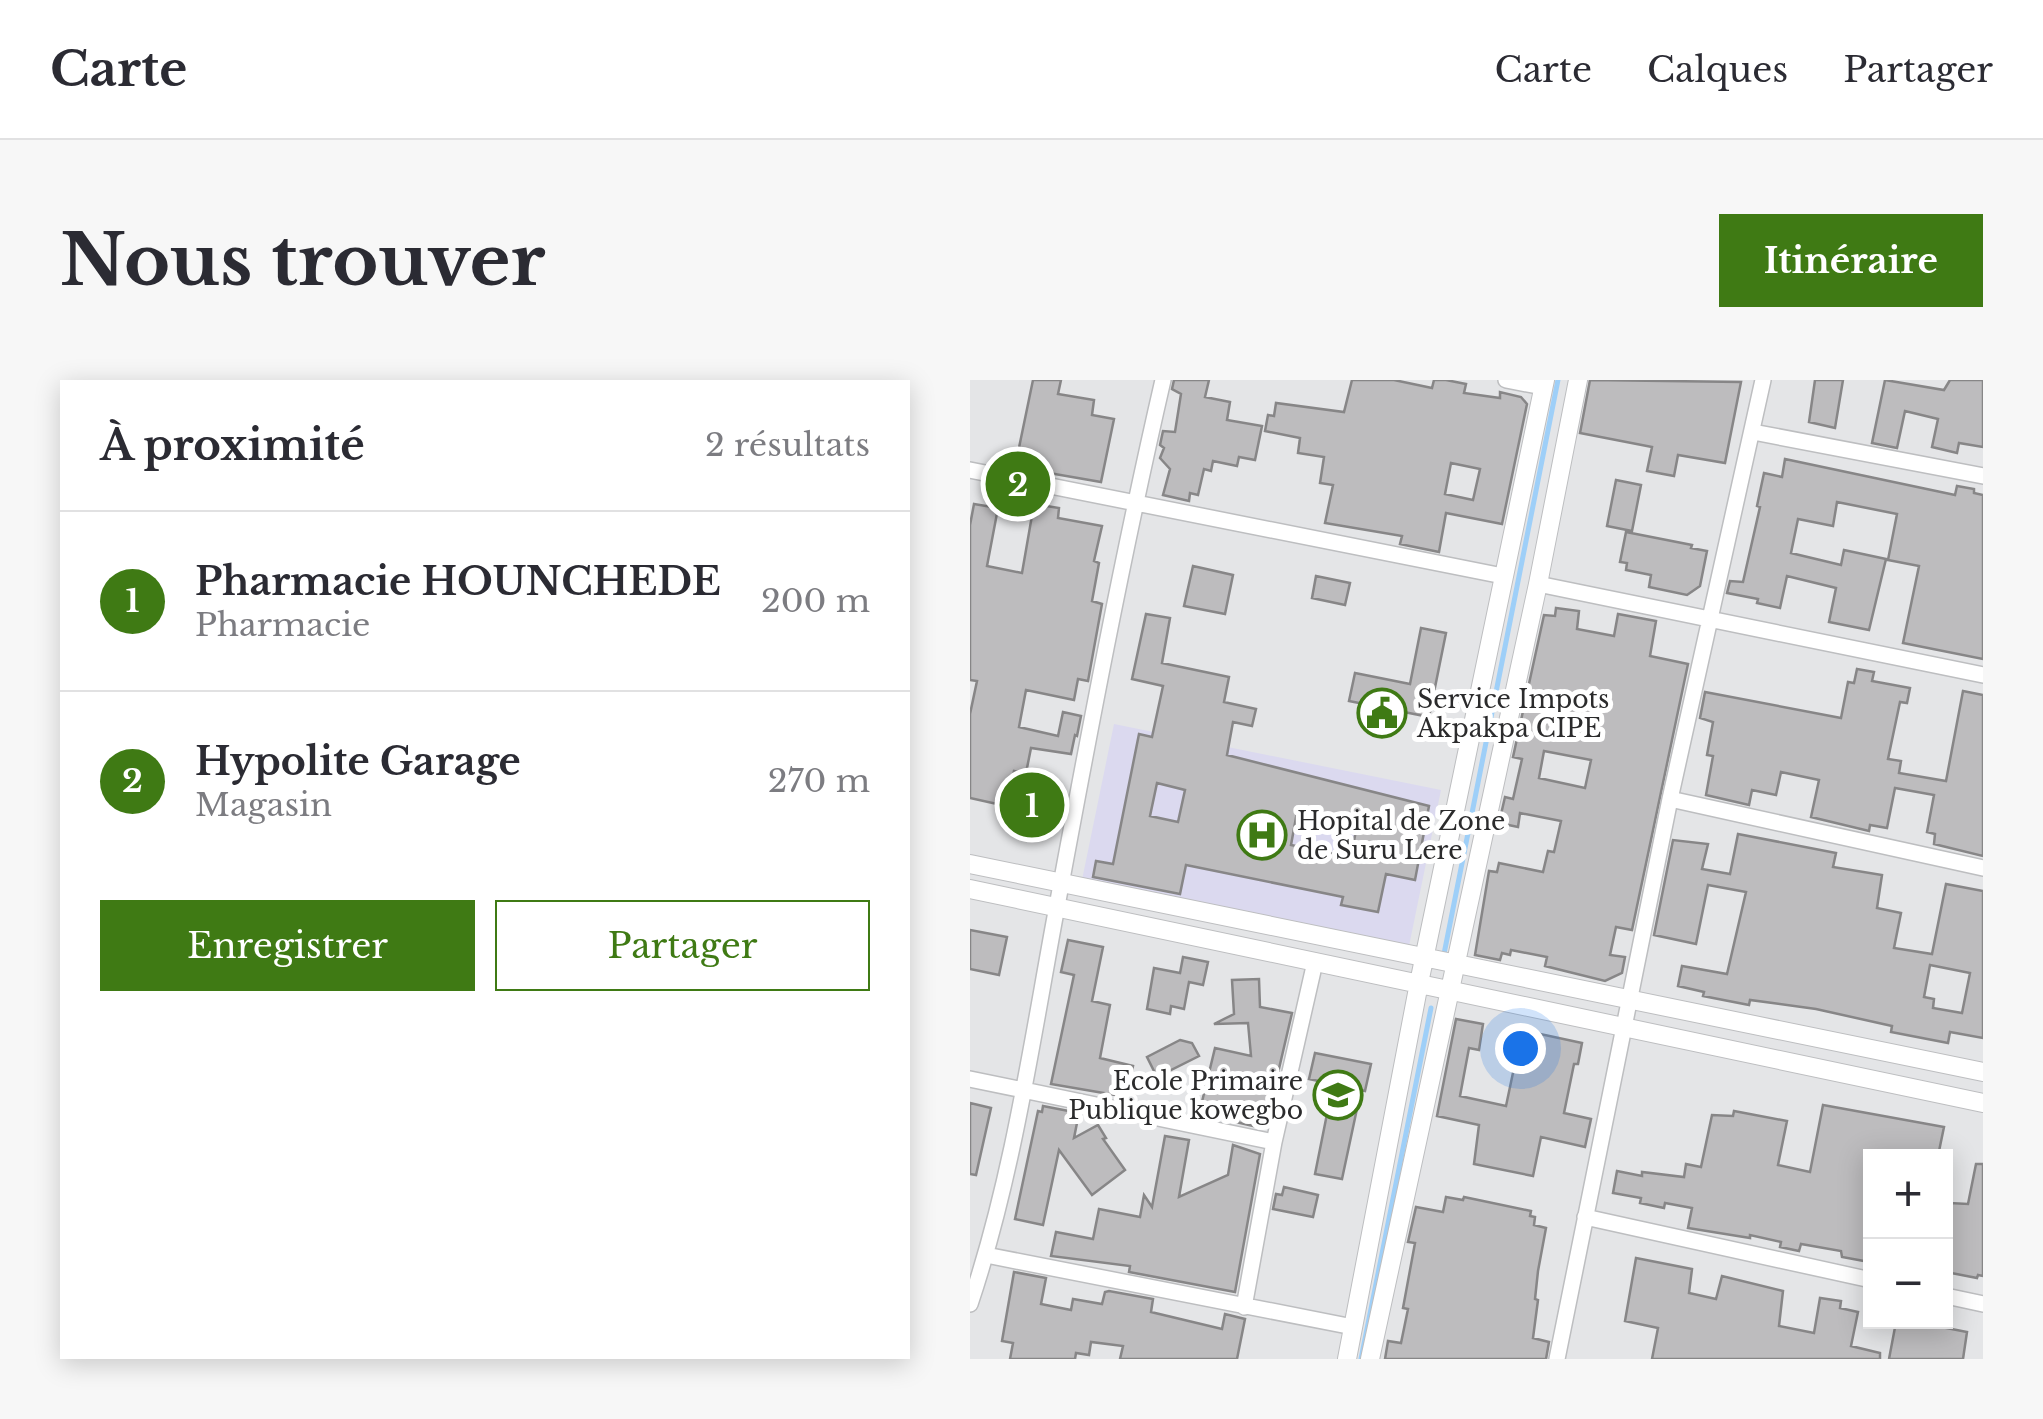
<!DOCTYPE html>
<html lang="fr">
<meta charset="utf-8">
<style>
:root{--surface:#fff;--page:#f7f7f7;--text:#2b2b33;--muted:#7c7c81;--line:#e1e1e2;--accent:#3f7a14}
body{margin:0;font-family:"Libre Baskerville",serif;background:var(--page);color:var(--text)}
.controls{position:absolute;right:30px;bottom:30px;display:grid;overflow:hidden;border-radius:0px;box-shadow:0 5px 25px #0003}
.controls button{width:90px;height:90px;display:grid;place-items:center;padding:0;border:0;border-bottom:2px solid var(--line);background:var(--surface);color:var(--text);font:50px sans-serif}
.you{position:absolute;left:550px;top:668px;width:35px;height:35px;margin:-25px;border:8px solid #fff;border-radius:50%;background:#1a73e8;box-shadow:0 0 0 15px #1a73e833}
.badge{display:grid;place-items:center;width:65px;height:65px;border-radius:50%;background:var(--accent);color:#fff;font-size:32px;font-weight:700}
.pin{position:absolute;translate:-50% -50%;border:5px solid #fff;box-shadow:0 2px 10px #0006}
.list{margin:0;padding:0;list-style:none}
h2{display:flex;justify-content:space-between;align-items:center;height:130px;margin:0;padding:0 40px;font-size:42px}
h2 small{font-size:32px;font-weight:400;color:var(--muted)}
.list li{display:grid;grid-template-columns:65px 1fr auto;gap:30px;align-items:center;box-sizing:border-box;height:180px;padding:0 40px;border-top:2px solid var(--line)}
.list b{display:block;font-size:38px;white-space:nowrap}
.list p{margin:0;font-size:32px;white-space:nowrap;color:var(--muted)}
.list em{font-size:32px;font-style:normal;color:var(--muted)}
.actions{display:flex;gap:20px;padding:30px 40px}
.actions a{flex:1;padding:22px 0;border:2px solid var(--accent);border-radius:0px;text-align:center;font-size:35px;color:var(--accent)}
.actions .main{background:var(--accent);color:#fff}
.map{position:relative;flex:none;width:1013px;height:979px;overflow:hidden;border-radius:0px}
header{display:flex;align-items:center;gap:60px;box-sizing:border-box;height:140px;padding:0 50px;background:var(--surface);border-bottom:2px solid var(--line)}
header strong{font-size:48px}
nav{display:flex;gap:55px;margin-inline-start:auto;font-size:35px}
.intro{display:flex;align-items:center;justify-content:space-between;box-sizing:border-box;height:240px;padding:0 60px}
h1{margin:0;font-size:70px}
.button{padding:25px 45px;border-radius:0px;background:var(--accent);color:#fff;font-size:35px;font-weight:700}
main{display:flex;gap:60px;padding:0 60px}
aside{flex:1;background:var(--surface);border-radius:0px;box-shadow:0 5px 25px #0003}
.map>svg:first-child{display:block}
.medical{fill:#dbd9ef}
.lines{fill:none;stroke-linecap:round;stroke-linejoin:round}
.stream{stroke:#9ecff8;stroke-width:5}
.building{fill:#bdbcbe;stroke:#878687;stroke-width:2.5;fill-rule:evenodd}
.minor-casing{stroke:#bdbec0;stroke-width:18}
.tertiary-casing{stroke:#bdbec0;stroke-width:20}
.minor{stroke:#fff;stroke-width:15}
.tertiary{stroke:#fff;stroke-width:18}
.labels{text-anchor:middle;stroke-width:10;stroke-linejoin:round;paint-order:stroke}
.poi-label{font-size:25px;fill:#2b2b2c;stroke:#fff;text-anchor:start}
</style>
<header>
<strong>Carte</strong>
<nav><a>Carte</a><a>Calques</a><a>Partager</a></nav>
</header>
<div class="intro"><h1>Nous trouver</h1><a class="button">Itinéraire</a></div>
<main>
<aside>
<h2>À proximité<small>2 résultats</small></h2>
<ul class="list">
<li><span class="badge">1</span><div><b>Pharmacie HOUNCHEDE</b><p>Pharmacie</p></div><em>200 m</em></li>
<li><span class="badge">2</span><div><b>Hypolite Garage</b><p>Magasin</p></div><em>270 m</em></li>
</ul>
<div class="actions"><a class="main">Enregistrer</a><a>Partager</a></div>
</aside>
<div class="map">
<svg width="1013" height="979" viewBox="0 0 1013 979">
<rect width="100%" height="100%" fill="#e4e5e7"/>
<path class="medical" d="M 144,344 L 471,410 L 439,566 L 112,500 Z"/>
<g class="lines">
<path class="stream" d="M 474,574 L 588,0
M 391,979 L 461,628"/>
</g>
<path class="building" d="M 63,0 L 91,0 L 88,14 L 124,20 L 122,35 L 144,39 L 131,102 L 45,87 Z
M 204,0 L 239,0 L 235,17 L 260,22 L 257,40 L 292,46 L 285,80 L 269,77 L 267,86 L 243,81 L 241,91 L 234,89 L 228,115 L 220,113 L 219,121 L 193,115 L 200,89 L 190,78 L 194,68 L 190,65 L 193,51 L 205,52 L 211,14 L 202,9 Z
M 382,0 L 424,0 L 462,8 L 464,0 L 476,0 L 496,4 L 494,13 L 530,18 L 530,12 L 551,17 L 557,24 L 532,144 L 476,133 L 469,172 L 430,164 L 432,156 L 355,143 L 363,105 L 350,103 L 354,77 L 328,73 L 330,58 L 295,51 L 298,35 L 304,36 L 306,23 L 374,32 ZM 481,83 L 510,89 L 503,120 L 475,114 Z
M 620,0 L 771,2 L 755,83 L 708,75 L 704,96 L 677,91 L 682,67 L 610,53 Z
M 845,0 L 873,0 L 865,48 L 839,42 Z
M 915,0 L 974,10 L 980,0 L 1013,0 L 1013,67 L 989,63 L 987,73 L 962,67 L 968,39 L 935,31 L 927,68 L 902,63 Z
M 815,79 L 985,115 L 987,106 L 1004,109 L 1004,113 L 1013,115 L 1013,279 L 933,263 L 949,186 L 918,180 L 927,134 L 867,122 L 863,146 L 828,139 L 821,173 L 871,185 L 874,170 L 916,179 L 899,250 L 859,242 L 866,208 L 817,196 L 810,228 L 787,223 L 788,219 L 757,213 L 760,201 L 773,202 L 790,127 L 787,126 L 794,93 L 812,97 Z
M 646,100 L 671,105 L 662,151 L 637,146 Z
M 4,124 L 28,128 L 17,186 L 52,193 L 64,124 L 89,128 L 88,138 L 132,146 L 124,181 L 129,183 L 122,221 L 132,224 L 118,301 L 108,299 L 104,320 L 56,310 L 49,347 L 88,356 L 93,332 L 111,336 L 107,356 L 105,355 L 101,374 L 61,368 L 56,393 L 44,391 L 36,426 L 0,418 L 0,334 L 7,301 L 0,300 L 0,145 Z
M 656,152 L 722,165 L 721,168 L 737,171 L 730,206 L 717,215 L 679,207 L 681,195 L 656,190 L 657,183 L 650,182 Z
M 223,186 L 263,195 L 255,234 L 214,226 Z
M 346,196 L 380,203 L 375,225 L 342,218 Z
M 586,228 L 609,231 L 607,249 L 644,256 L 648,234 L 686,241 L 680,276 L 718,284 L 662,550 L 646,547 L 640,575 L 655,577 L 652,593 L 635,601 L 575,586 L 577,577 L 541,570 L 540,575 L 532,573 L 530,580 L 505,575 L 519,491 L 527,492 L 529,483 L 573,492 L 578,471 L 584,472 L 591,441 L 550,433 L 548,447 L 529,443 L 535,417 L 543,419 L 552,379 L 543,377 L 574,235 L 585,236 ZM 574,371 L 621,380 L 615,408 L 569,398 Z
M 176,234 L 200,238 L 192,283 L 259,297 L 254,322 L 286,329 L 282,346 L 263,342 L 257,375 L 459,426 L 445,500 L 416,494 L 408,532 L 371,525 L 373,517 L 216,485 L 210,514 L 123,497 L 126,481 L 143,484 L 169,354 L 182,357 L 193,306 L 162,299 ZM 187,403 L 215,410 L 208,442 L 180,436 ZM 327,432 L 387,445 L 381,477 L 321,465 Z
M 451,248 L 476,253 L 459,337 L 379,321 L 385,293 L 440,304 Z
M 887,289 L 904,292 L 902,301 L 940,308 L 937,323 L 930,322 L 918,379 L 931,381 L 929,393 L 976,401 L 993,311 L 1013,315 L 1013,476 L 964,464 L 965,454 L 957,452 L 964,415 L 925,408 L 917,448 L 900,445 L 899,451 L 841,437 L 849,400 L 811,392 L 806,415 L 782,410 L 779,425 L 736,415 L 743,376 L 737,375 L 743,342 L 730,338 L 735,312 L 871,338 L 878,302 L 884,303 Z
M 768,454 L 866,473 L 863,487 L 912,495 L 907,528 L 931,533 L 924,568 L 962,574 L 976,504 L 1013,511 L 1013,658 L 980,652 L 978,663 L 921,652 L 922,646 L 846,629 L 780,620 L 779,625 L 733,616 L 734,612 L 708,606 L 712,586 L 757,594 L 776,512 L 738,505 L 726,564 L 684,555 L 703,460 L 738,464 L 732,489 L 760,494 ZM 960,585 L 1000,593 L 992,633 L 963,628 L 964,619 L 954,617 Z
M 0,550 L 37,557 L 29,595 L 0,589 Z
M 98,560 L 133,567 L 122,621 L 140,625 L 130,678 L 163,686 L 157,717 L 81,704 L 104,595 L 91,592 Z
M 213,577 L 238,582 L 233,605 L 219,602 L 214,629 L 201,626 L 200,634 L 177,629 L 184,588 L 210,593 Z
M 289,599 L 290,627 L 322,633 L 296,744 L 293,744 L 292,748 L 235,735 L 235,731 L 230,730 L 245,668 L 281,676 L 278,643 L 244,644 L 264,634 L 262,600 Z
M 486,639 L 513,644 L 509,670 L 499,668 L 490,716 L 536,726 L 552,650 L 612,663 L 608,684 L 604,684 L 594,733 L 621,739 L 615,767 L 571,757 L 563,796 L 504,784 L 509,745 L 467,736 Z
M 210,660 L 222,663 L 229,676 L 187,697 L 177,677 Z
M 345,673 L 401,684 L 395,711 L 391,710 L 372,799 L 345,794 L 363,704 L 339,699 Z
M 0,723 L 21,728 L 6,795 L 0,794 Z
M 853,725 L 974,747 L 968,776 L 900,776 L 900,879 L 895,878 L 894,881 L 872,877 L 871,871 L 831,864 L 829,871 L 810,867 L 811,862 L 780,855 L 780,858 L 718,848 L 722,828 L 695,823 L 694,828 L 670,823 L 671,818 L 643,813 L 647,791 L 672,796 L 672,792 L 714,797 L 716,784 L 731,787 L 742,735 L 763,736 L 764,731 L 817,741 L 808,785 L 840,792 Z
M 73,726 L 109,733 L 104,758 L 128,745 L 136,758 L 133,759 L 155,790 L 122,815 L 89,770 L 73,845 L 45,839 L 68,731 L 72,732 Z
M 195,756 L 219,760 L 209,817 L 258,795 L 263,765 L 290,774 L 265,912 L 159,892 L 160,886 L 81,876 L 86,852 L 123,859 L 129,829 L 170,837 L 174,815 L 182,827 Z
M 1006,784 L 1013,784 L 1013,896 L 1008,895 L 1007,898 L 976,892 L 976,846 L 980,823 L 998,824 Z
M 314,807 L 348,815 L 343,837 L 303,829 L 306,814 L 312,815 Z
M 476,817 L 493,820 L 494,817 L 561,831 L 560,836 L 565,837 L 564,845 L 576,848 L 568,891 L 565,919 L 568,920 L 563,958 L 579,962 L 576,979 L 415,979 L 418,961 L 431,963 L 438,929 L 433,928 L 445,863 L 438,862 L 446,827 L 473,832 Z
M 666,878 L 722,889 L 719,913 L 746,919 L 752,896 L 813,911 L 809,946 L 844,953 L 850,918 L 871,921 L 870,928 L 888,932 L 881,966 L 910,973 L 910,979 L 682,979 L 688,948 L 655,941 Z
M 44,892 L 76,898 L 71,924 L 101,930 L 103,919 L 132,924 L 135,912 L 139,911 L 183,919 L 181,932 L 252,949 L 255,934 L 275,939 L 267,979 L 150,979 L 153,966 L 121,962 L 119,975 L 106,973 L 105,979 L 40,979 L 43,963 L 32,961 Z
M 926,942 L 966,942 L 966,946 L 997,952 L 993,979 L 919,979 Z"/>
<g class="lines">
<g class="minor-casing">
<path id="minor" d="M 536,0 L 573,7
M 783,52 L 1013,96
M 0,90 L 533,196
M 568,204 L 1013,295
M 700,419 L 1013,488
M 0,699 L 304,762
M 615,837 L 901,900
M 16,875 L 383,947
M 976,916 L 1013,924
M 0,924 C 42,799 61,667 85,537 C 118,358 152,178 193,0
M 274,927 L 304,762 L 345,582
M 587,979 L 700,419 L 793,0"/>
</g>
<g class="tertiary-casing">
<path id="tertiary" d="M 0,484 L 1013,692
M 0,509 L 1013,723
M 377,979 L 449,603 L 575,0
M 400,979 L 568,204 L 608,0"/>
</g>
<use href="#minor" class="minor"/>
<use href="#tertiary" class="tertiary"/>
</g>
<defs>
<g id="civic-ring" transform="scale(2.5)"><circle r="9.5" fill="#fff" stroke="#3f7a14" stroke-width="1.5"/><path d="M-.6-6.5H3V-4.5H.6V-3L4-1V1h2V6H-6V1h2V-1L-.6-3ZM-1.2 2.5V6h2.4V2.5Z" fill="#3f7a14"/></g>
<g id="hospital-ring" transform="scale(2.5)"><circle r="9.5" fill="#fff" stroke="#3f7a14" stroke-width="1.5"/><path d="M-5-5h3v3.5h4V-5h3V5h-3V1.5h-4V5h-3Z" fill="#3f7a14"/></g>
<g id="school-ring" transform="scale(2.5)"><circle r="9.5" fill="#fff" stroke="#3f7a14" stroke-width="1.5"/><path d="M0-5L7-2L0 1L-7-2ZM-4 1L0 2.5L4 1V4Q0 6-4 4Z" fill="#3f7a14"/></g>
</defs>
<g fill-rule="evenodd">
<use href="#civic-ring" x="412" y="333"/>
<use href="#hospital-ring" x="292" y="455"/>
<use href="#school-ring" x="368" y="715"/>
</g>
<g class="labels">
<g class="poi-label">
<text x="447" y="328">Service Impots<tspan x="447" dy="29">Akpakpa CIPE</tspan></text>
<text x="327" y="450">Hopital de Zone<tspan x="327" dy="29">de Suru Lere</tspan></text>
<text x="333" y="710" text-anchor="end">Ecole Primaire<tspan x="333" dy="29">Publique kowegbo</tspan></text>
</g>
</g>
</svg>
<div class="controls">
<button>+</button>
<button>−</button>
</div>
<div class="you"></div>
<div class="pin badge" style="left:62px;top:425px">1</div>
<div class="pin badge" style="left:48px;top:104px">2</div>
</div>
</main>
